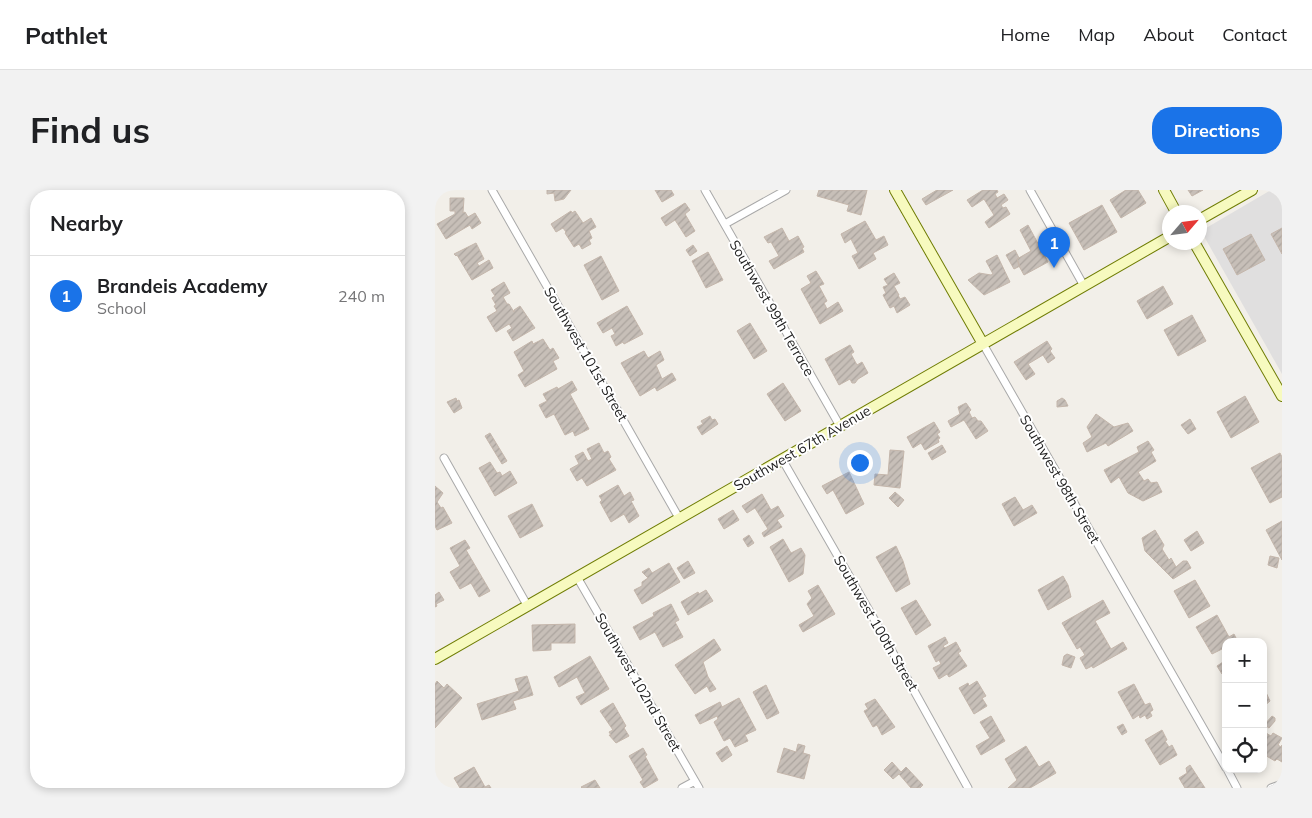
<!DOCTYPE html>
<meta charset="utf-8">
<style>
:root{--surface:#fff;--page:#f2f2f2;--text:#202124;--muted:#757577;--line:#e0e0e0;--accent:#1a73e8}
body{margin:0;font-family:Mulish,sans-serif;background:var(--page);color:var(--text)}
.controls{position:absolute;right:15px;bottom:15px;display:grid;overflow:hidden;border-radius:10px;box-shadow:0 2px 8px #0003}
.controls button{width:45px;height:45px;display:grid;place-items:center;padding:0;border:0;border-bottom:1px solid var(--line);background:var(--surface);color:var(--text);font:25px sans-serif}
.compass{position:absolute;left:727px;top:15px;width:45px;height:45px;border-radius:50%;background:var(--surface);box-shadow:0 2px 8px #0003;rotate:62deg}
.you{position:absolute;left:424px;top:272px;width:18px;height:18px;margin:-12px;border:4px solid #fff;border-radius:50%;background:#1a73e8;box-shadow:0 0 0 8px #1a73e833}
.badge{display:grid;place-items:center;width:32px;height:32px;border-radius:50%;background:var(--accent);color:#fff;font-size:16px;font-weight:700}
.pin{position:absolute;translate:-50% -41px;filter:drop-shadow(0 1px 2px #0008)}
.pin::after{content:'';position:absolute;top:26px;width:18px;height:15px;background:inherit;clip-path:polygon(0 0,100% 0,50% 100%)}
.list{margin:0;padding:0;list-style:none}
h2{display:flex;justify-content:space-between;align-items:center;height:65px;margin:0;padding:0 20px;font-size:21px}
h2 small{font-size:16px;font-weight:400;color:var(--muted)}
.list li{display:grid;grid-template-columns:32px 1fr auto;gap:15px;align-items:center;box-sizing:border-box;height:80px;padding:0 20px;border-top:1px solid var(--line)}
.list b{display:block;font-size:19px;white-space:nowrap}
.list p{margin:0;font-size:16px;white-space:nowrap;color:var(--muted)}
.list em{font-size:16px;font-style:normal;color:var(--muted)}
.icon{flex:none;width:28px;height:28px;fill:none;stroke:currentColor;stroke-width:2;stroke-linecap:round;stroke-linejoin:round}
.map{position:relative;flex:none;width:847px;height:598px;overflow:hidden;border-radius:20px}
header{display:flex;align-items:center;gap:30px;box-sizing:border-box;height:70px;padding:0 25px;background:var(--surface);border-bottom:1px solid var(--line)}
header strong{font-size:24px}
nav{display:flex;gap:28px;margin-inline-start:auto;font-size:18px}
.intro{display:flex;align-items:center;justify-content:space-between;box-sizing:border-box;height:120px;padding:0 30px}
h1{margin:0;font-size:35px}
.button{padding:12px 22px;border-radius:20px;background:var(--accent);color:#fff;font-size:18px;font-weight:700}
main{display:flex;gap:30px;padding:0 30px}
aside{flex:1;background:var(--surface);border-radius:20px;box-shadow:0 2px 8px #0003}
.map>svg:first-child{display:block}
.residential{fill:#e0dfdf}
.building{fill:url(#building-hatch);stroke:#c4b6ab}
.lines{fill:none;stroke-linecap:round;stroke-linejoin:round}
.street-casing{stroke:#a9a9a9;stroke-width:9}
.secondary-casing{stroke:#707d05;stroke-width:12}
.street{stroke:#fff;stroke-width:7}
.secondary{stroke:#f7fabf;stroke-width:10}
.labels{text-anchor:middle;stroke-width:4;stroke-linejoin:round;paint-order:stroke}
.street-label{font-size:14px;fill:#222;stroke:#fff}
</style>
<header>
<strong>Pathlet</strong>
<nav><a>Home</a><a>Map</a><a>About</a><a>Contact</a></nav>
</header>
<div class="intro"><h1>Find us</h1><a class="button">Directions</a></div>
<main>
<aside>
<h2>Nearby<small></small></h2>
<ul class="list">
<li><span class="badge">1</span><div><b>Brandeis Academy</b><p>School</p></div><em>240 m</em></li>
</ul>
</aside>
<div class="map">
<svg width="847" height="598" viewBox="0 0 847 598">
<defs>
<pattern id="building-hatch" width="6" height="6" patternUnits="userSpaceOnUse" patternTransform="scale(1.25)"><rect width="6" height="6" fill="#c7bfb8"/><path d="M-1 1l2-2M0 6l6-6M5 7l2-2" fill="none" stroke="#aba49e"/></pattern>
</defs>
<rect width="100%" height="100%" fill="#f2efe9"/>
<path class="residential" d="M 836,0 L 847,0 L 847,184 L 766,41 Z"/>
<path class="building" d="M 112,0 L 136,0 L 129,9 L 120,11 L 119,3 L 112,4 Z
M 220,0 L 236,0 L 239,5 L 227,12 Z
M 384,0 L 432,0 L 426,25 L 412,21 L 414,15 L 382,6 Z
M 502,0 L 518,0 L 491,15 L 487,9 Z
M 548,0 L 562,0 L 563,2 L 560,4 L 562,8 L 569,4 L 573,10 L 566,15 L 568,18 L 571,17 L 575,24 L 554,38 L 550,32 L 559,25 L 549,9 L 537,17 L 532,10 Z
M 691,0 L 703,0 L 711,13 L 686,28 L 675,10 Z
M 753,0 L 768,0 L 757,6 Z
M 15,8 L 29,8 L 28,23 L 30,22 L 33,27 L 40,23 L 46,33 L 37,39 L 35,35 L 11,49 L 2,34 L 20,24 L 20,21 L 15,21 Z
M 250,13 L 255,20 L 250,24 L 260,41 L 251,47 L 240,30 L 231,36 L 226,28 Z
M 667,15 L 682,42 L 649,60 L 634,33 Z
M 136,21 L 137,23 L 140,21 L 148,33 L 156,28 L 161,37 L 154,41 L 157,48 L 154,50 L 156,54 L 147,59 L 144,54 L 139,57 L 130,43 L 131,42 L 128,38 L 121,42 L 116,34 Z
M 430,31 L 441,50 L 449,46 L 453,55 L 438,63 L 441,69 L 424,79 L 417,66 L 423,63 L 416,49 L 410,53 L 406,44 Z
M 593,35 L 613,72 L 589,85 L 584,76 L 582,69 L 596,61 L 585,40 Z
M 347,38 L 354,51 L 363,46 L 369,57 L 367,58 L 369,62 L 339,79 L 334,71 L 344,66 L 336,52 L 333,53 L 329,47 Z
M 847,38 L 847,64 L 836,44 Z
M 816,44 L 830,70 L 802,85 L 788,59 Z
M 41,53 L 49,69 L 42,73 L 44,76 L 54,70 L 58,78 L 37,90 L 22,65 L 21,66 L 19,64 Z
M 258,55 L 262,61 L 255,66 L 251,60 Z
M 580,60 L 584,68 L 582,69 L 585,76 L 579,79 L 571,65 Z
M 273,62 L 288,90 L 271,98 L 257,71 Z
M 562,65 L 575,92 L 549,105 L 533,90 L 544,83 L 556,85 L 558,84 L 551,71 Z
M 166,66 L 184,101 L 167,110 L 149,75 Z
M 381,81 L 389,94 L 384,96 L 392,111 L 389,113 L 392,119 L 403,112 L 408,121 L 385,134 L 366,99 L 376,93 L 372,86 Z
M 459,83 L 465,93 L 459,96 L 464,105 L 463,105 L 465,109 L 470,107 L 475,115 L 462,123 L 459,116 L 455,118 L 448,105 L 451,103 L 448,97 L 453,95 L 449,89 Z
M 69,92 L 75,103 L 68,107 L 72,114 L 74,114 L 79,122 L 79,120 L 85,116 L 100,138 L 78,151 L 72,141 L 77,138 L 74,134 L 61,142 L 52,127 L 62,121 L 59,116 L 61,115 L 57,108 L 60,106 L 56,100 Z
M 728,96 L 738,114 L 712,129 L 702,111 Z
M 192,116 L 208,144 L 189,154 L 188,152 L 181,156 L 176,146 L 180,144 L 177,138 L 168,143 L 162,133 Z
M 757,125 L 771,151 L 743,166 L 729,140 Z
M 315,133 L 332,161 L 319,169 L 302,141 Z
M 108,149 L 115,160 L 118,158 L 124,168 L 118,171 L 122,179 L 90,197 L 83,185 L 89,181 L 79,162 L 97,151 L 98,154 Z
M 612,151 L 617,159 L 615,161 L 620,168 L 613,173 L 608,165 L 593,174 L 600,184 L 591,190 L 579,172 Z
M 415,155 L 419,162 L 416,164 L 422,175 L 427,172 L 433,183 L 423,189 L 420,193 L 417,193 L 415,189 L 404,195 L 390,169 Z
M 209,161 L 213,168 L 225,161 L 229,170 L 221,175 L 227,189 L 237,183 L 241,190 L 222,201 L 220,197 L 205,206 L 186,173 Z
M 137,191 L 142,200 L 135,204 L 154,239 L 140,246 L 138,241 L 130,245 L 119,224 L 111,228 L 104,215 L 112,211 L 108,204 L 122,197 L 123,199 Z
M 348,193 L 366,221 L 350,231 L 332,204 Z
M 810,206 L 824,232 L 796,248 L 782,222 Z
M 21,208 L 22,211 L 24,210 L 27,218 L 19,223 L 12,212 Z
M 627,208 L 630,210 L 633,216 L 622,217 L 622,211 Z
M 531,213 L 536,220 L 534,222 L 537,228 L 540,227 L 543,231 L 546,231 L 553,241 L 541,249 L 529,230 L 516,237 L 513,231 L 525,224 L 523,217 Z
M 661,224 L 679,237 L 693,233 L 698,241 L 673,256 L 671,253 L 652,262 L 648,253 L 657,247 L 652,237 Z
M 275,226 L 277,230 L 280,229 L 283,234 L 267,245 L 262,237 L 268,234 L 266,231 Z
M 755,229 L 761,239 L 753,244 L 746,235 Z
M 499,232 L 505,242 L 502,244 L 505,248 L 503,249 L 504,252 L 490,260 L 486,253 L 478,258 L 472,247 Z
M 55,243 L 72,271 L 67,274 L 50,246 Z
M 713,251 L 719,260 L 716,262 L 721,271 L 703,282 L 709,291 L 713,289 L 716,293 L 722,292 L 727,302 L 708,311 L 693,303 L 684,287 L 676,293 L 669,280 L 704,262 L 702,257 Z
M 164,253 L 169,263 L 173,261 L 176,267 L 174,269 L 181,280 L 152,296 L 147,288 L 142,291 L 135,279 L 144,274 L 140,266 L 148,262 L 153,271 L 157,269 L 152,259 Z
M 507,255 L 511,262 L 497,270 L 493,263 Z
M 455,260 L 469,261 L 465,298 L 439,295 L 440,284 L 453,285 Z
M 845,263 L 847,267 L 847,307 L 835,313 L 816,278 Z
M 55,272 L 62,283 L 65,282 L 67,286 L 75,281 L 82,293 L 60,306 L 44,278 Z
M 414,282 L 429,314 L 411,324 L 398,300 L 392,304 L 387,296 Z
M 183,295 L 189,306 L 195,302 L 199,310 L 196,311 L 204,326 L 194,333 L 189,324 L 176,332 L 165,312 L 167,310 L 164,306 Z
M 0,296 L 8,303 L 2,312 L 6,318 L 8,317 L 17,333 L 2,340 L 0,336 Z
M 460,302 L 469,310 L 463,317 L 454,308 Z
M 327,304 L 336,320 L 343,316 L 349,326 L 342,330 L 347,337 L 329,347 L 327,343 L 333,339 L 320,318 L 312,323 L 307,316 Z
M 580,307 L 588,320 L 597,315 L 602,323 L 579,336 L 567,314 Z
M 97,314 L 108,336 L 85,348 L 73,326 Z
M 298,320 L 304,330 L 289,339 L 283,329 Z
M 847,331 L 847,370 L 831,340 Z
M 720,340 L 729,355 L 727,359 L 734,370 L 736,368 L 741,377 L 748,371 L 752,371 L 756,378 L 738,389 L 710,361 L 707,348 Z
M 762,341 L 769,353 L 756,361 L 749,350 Z
M 314,345 L 319,353 L 313,357 L 308,349 Z
M 348,349 L 356,363 L 366,358 L 370,365 L 368,384 L 354,392 L 335,357 Z
M 30,350 L 35,358 L 31,360 L 55,401 L 44,407 L 36,393 L 25,399 L 15,382 L 25,376 L 15,358 Z
M 461,356 L 468,371 L 475,394 L 461,402 L 441,367 Z
M 835,366 L 844,368 L 842,378 L 833,375 Z
M 253,371 L 260,383 L 249,389 L 242,378 Z
M 234,373 L 245,392 L 207,414 L 199,400 L 207,396 L 207,392 L 213,388 L 207,382 L 214,378 L 217,383 Z
M 628,386 L 633,395 L 636,407 L 613,420 L 603,400 Z
M 760,390 L 775,416 L 754,428 L 739,401 Z
M 383,395 L 400,424 L 368,442 L 364,435 L 379,426 L 372,414 L 377,408 L 373,401 Z
M 271,400 L 278,411 L 253,425 L 246,412 L 263,402 L 264,404 Z
M 4,402 L 9,410 L 1,414 L 2,416 L 0,417 L 0,405 Z
M 481,410 L 496,435 L 481,445 L 466,418 Z
M 668,410 L 675,423 L 660,431 L 676,459 L 688,452 L 692,459 L 658,478 L 657,476 L 651,479 L 645,468 L 650,465 L 645,457 L 642,459 L 627,433 Z
M 236,414 L 244,430 L 240,432 L 248,447 L 228,457 L 220,442 L 205,450 L 198,437 L 219,426 L 218,423 Z
M 782,425 L 794,447 L 799,444 L 802,450 L 791,452 L 791,457 L 777,464 L 761,437 Z
M 140,434 L 140,453 L 116,453 L 116,460 L 98,461 L 97,435 Z
M 510,447 L 513,453 L 508,456 L 510,458 L 521,452 L 526,461 L 523,463 L 532,476 L 514,487 L 512,484 L 504,489 L 498,478 L 506,474 L 504,470 L 501,472 L 493,456 Z
M 279,449 L 286,460 L 268,472 L 273,487 L 281,499 L 275,502 L 272,496 L 260,504 L 240,475 Z
M 632,464 L 640,467 L 636,478 L 627,475 L 629,466 Z
M 155,466 L 174,499 L 146,515 L 141,507 L 150,503 L 142,487 L 124,497 L 119,487 Z
M 791,470 L 791,482 L 787,484 L 782,476 Z
M 92,486 L 98,505 L 78,511 L 81,519 L 47,530 L 42,514 L 84,501 L 80,489 Z
M 2,491 L 9,498 L 12,494 L 27,508 L 0,538 L 0,494 Z
M 542,491 L 551,506 L 547,508 L 552,516 L 539,524 L 524,498 L 533,493 L 534,496 Z
M 699,494 L 710,515 L 715,513 L 718,520 L 715,522 L 717,526 L 712,529 L 710,525 L 705,528 L 704,525 L 698,529 L 683,502 Z
M 331,495 L 344,523 L 332,529 L 318,502 Z
M 828,496 L 835,511 L 828,517 Z
M 304,508 L 321,540 L 310,545 L 313,551 L 300,557 L 295,548 L 289,551 L 279,532 L 283,529 L 282,526 L 265,534 L 260,525 L 285,512 L 287,517 Z
M 440,509 L 460,537 L 447,545 L 442,535 L 438,537 L 429,521 L 433,519 L 430,514 Z
M 178,513 L 191,536 L 189,538 L 194,546 L 181,553 L 174,545 L 176,545 L 174,542 L 178,540 L 165,521 Z
M 556,526 L 570,551 L 546,565 L 541,556 L 555,548 L 545,532 Z
M 837,526 L 840,528 L 840,531 L 834,538 L 831,536 L 830,534 Z
M 688,534 L 692,542 L 687,545 L 682,537 Z
M 727,540 L 732,550 L 730,551 L 734,557 L 737,555 L 742,565 L 725,575 L 710,550 Z
M 831,543 L 836,546 L 838,543 L 847,548 L 843,555 L 846,557 L 847,555 L 847,572 L 842,569 L 840,571 L 828,564 L 828,546 Z
M 363,554 L 370,556 L 368,563 L 375,565 L 369,589 L 342,582 L 349,558 L 361,562 Z
M 292,556 L 297,565 L 287,572 L 281,563 Z
M 591,556 L 604,577 L 614,571 L 621,583 L 595,598 L 573,598 L 582,590 L 570,569 Z
M 208,558 L 212,565 L 210,566 L 223,590 L 209,598 L 205,592 L 208,590 L 194,566 Z
M 457,572 L 466,582 L 471,577 L 488,595 L 485,598 L 476,598 L 464,584 L 458,589 L 449,580 Z
M 755,575 L 770,598 L 750,598 L 744,588 L 752,583 L 751,578 Z
M 39,577 L 50,597 L 54,595 L 56,598 L 25,598 L 19,588 Z
M 160,590 L 165,598 L 147,598 L 146,597 Z"/>
<g class="lines">
<g class="street-casing">
<path id="street" d="M 57,0 L 244,328
M 270,0 L 405,236
M 595,0 L 649,96
M 290,34 L 351,0
M 548,154 L 791,578
M 9,268 L 92,415
M 347,269 L 447,443 L 533,598
M 142,387 L 264,598
M 792,579 L 802,598
M 247,598 L 260,591
M 836,598 L 847,594"/>
</g>
<g class="secondary-casing">
<path id="secondary" d="M 460,0 L 548,154
M 729,0 L 741,22
M 764,30 L 817,0
M 759,52 L 847,206
M 0,469 L 734,47"/>
</g>
<use href="#street" class="street"/>
<use href="#secondary" class="secondary"/>
</g>
<g class="labels">
<g class="street-label">
<text transform="translate(337 118) rotate(60)" y="5">Southwest 99th Terrace</text>
<text transform="translate(151 164) rotate(60)" y="5">Southwest 101st Street</text>
<text transform="translate(367 258) rotate(-30)" y="5">Southwest 67th Avenue</text>
<text transform="translate(625 289) rotate(60)" y="5">Southwest 98th Street</text>
<text transform="translate(441 433) rotate(60)" y="5">Southwest 100th Street</text>
<text transform="translate(203 492) rotate(60)" y="5">Southwest 102nd Street</text>
</g>
</g>
</svg>
<div class="controls">
<button>+</button>
<button>−</button>
<button><svg class="icon" aria-label="locate" viewBox="0 0 24 24"><circle cx="12" cy="12" r="6"/><path d="M12 2v4M12 18v4M2 12h4M18 12h4"/></svg></button>
</div>
<svg class="compass" viewBox="-18 -18 36 36"><path d="M0-13l5 13h-10z" fill="#e53935"/><path d="M0 13l5-13h-10z" fill="#757577"/></svg>
<div class="you"></div>
<div class="pin badge" style="left:619px;top:78px">1</div>
</div>
</main>
